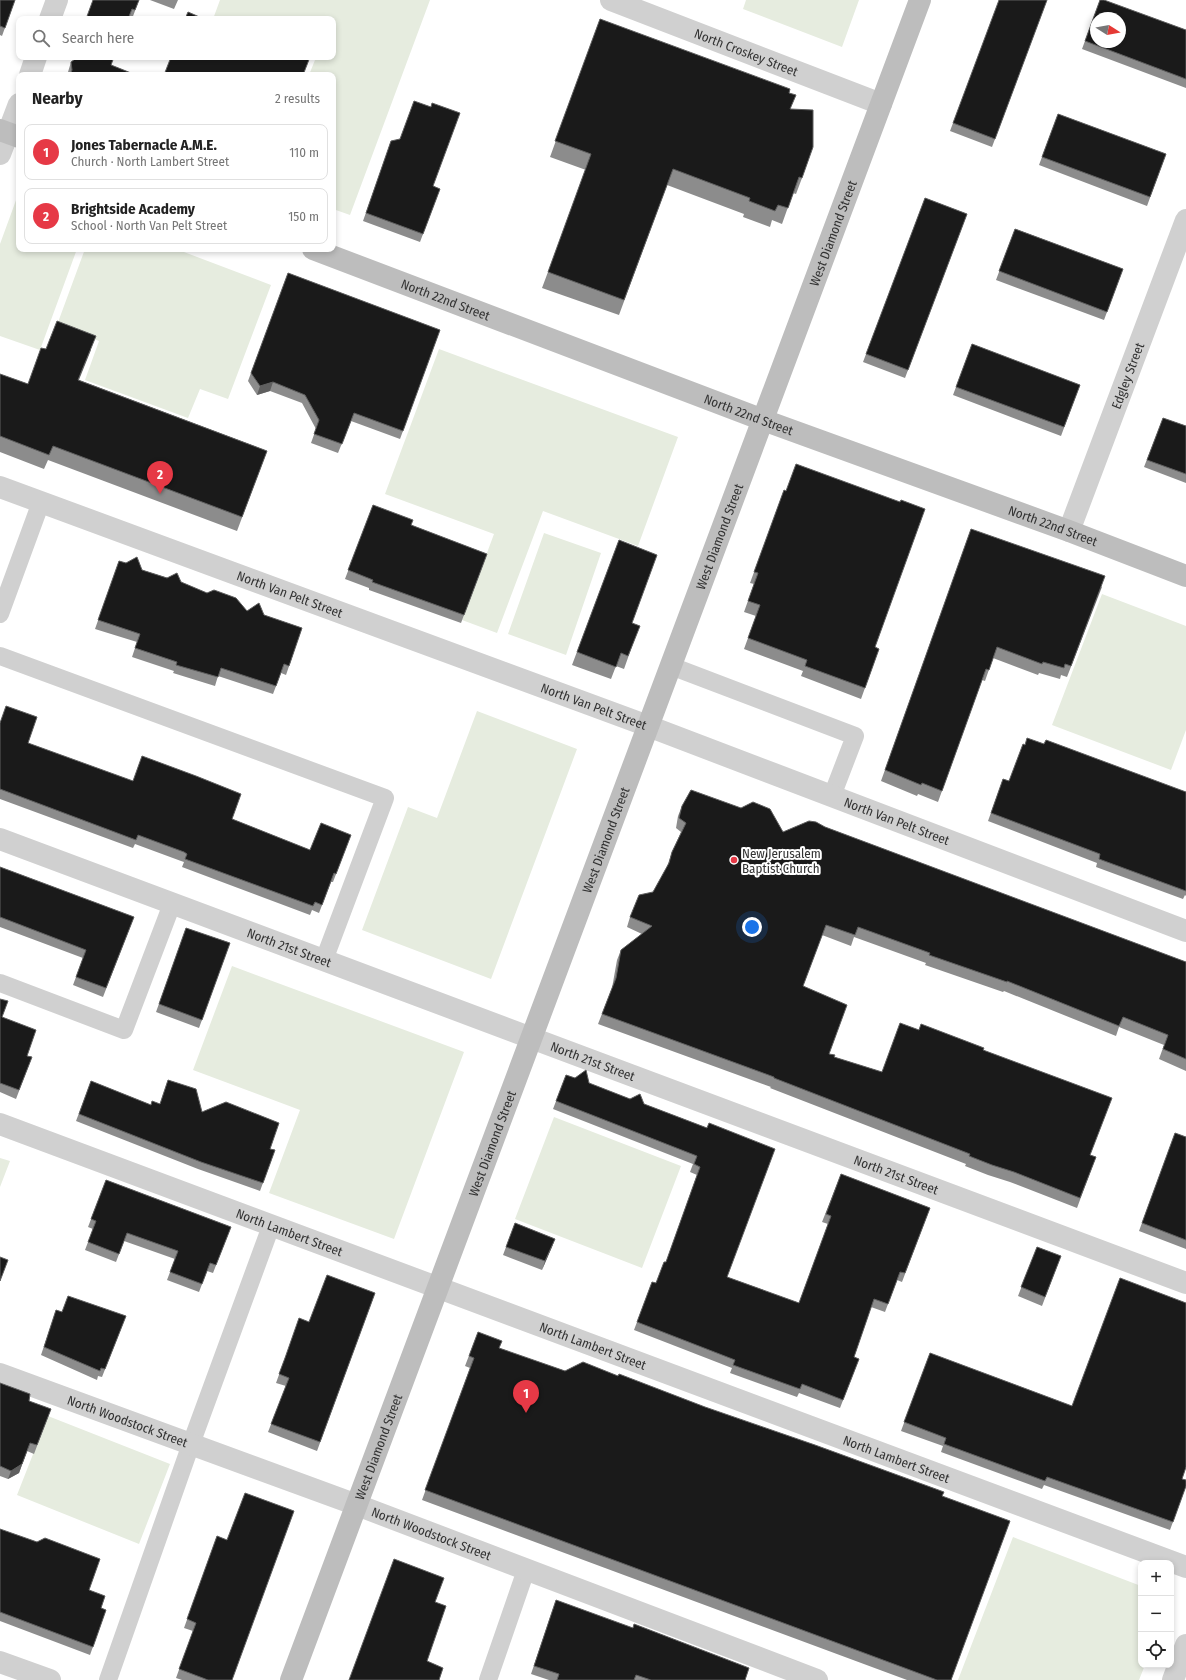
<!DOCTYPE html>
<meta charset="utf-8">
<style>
:root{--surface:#fff;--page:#f6f6f6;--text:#222;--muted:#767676;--line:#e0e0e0;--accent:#e63946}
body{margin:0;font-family:"Fira Sans Condensed",sans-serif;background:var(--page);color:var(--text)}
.controls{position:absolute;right:12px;bottom:12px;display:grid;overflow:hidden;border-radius:8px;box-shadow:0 2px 6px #0003}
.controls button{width:36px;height:36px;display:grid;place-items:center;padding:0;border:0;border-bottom:1px solid var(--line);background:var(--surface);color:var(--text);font:20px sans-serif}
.compass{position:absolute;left:1090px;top:12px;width:36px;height:36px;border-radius:50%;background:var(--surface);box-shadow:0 2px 6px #0003;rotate:101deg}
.you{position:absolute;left:752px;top:927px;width:14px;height:14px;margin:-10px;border:3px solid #fff;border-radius:50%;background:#1a73e8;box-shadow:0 0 0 6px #1a73e833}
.badge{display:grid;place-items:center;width:26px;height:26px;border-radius:50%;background:var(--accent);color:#fff;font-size:13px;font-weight:700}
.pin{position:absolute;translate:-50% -33px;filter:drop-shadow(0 1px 2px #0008)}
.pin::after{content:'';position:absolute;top:21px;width:14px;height:12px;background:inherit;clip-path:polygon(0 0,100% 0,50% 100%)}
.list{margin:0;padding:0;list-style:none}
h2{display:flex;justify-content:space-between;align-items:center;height:52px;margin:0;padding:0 16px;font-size:17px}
h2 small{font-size:13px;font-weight:400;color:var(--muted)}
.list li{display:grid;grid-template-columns:26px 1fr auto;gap:12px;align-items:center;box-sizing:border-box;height:56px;margin:0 8px 8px;padding:0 8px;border:1px solid var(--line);border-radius:8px}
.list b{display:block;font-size:15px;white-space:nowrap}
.list p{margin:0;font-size:13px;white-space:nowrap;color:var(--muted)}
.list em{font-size:13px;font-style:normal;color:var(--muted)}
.icon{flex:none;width:22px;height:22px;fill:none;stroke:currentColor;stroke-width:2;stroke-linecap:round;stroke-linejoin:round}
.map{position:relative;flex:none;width:1186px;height:1680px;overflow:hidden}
.search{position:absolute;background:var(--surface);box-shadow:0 2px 6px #0003;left:16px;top:16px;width:320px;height:44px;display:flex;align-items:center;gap:10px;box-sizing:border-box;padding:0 14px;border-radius:8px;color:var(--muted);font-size:15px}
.panel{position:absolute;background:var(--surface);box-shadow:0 2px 6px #0003;left:16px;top:72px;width:320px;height:180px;border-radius:8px}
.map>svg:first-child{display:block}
.green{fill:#e6ecdf}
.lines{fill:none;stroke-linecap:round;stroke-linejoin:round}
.lane{stroke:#d0d0d0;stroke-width:18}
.street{stroke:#d0d0d0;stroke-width:22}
.secondary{stroke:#bdbdbd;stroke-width:22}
.wall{fill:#8c8c8c}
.shaded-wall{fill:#5f5f5f}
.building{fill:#1a1a1a;stroke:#5f5f5f;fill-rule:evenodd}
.poi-dot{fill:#e63946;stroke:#fff;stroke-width:1.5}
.labels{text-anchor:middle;stroke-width:4;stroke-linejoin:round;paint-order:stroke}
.street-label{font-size:13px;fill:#333;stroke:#fff}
.poi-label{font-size:13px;fill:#333;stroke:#fff;text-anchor:start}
</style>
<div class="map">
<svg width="1186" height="1680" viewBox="0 0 1186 1680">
<rect width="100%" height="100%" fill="#fff"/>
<path class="green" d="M 220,0 L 430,0 L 350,215 L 333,209 L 333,75 L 309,75 L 315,60 L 309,57 L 333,57 L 333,19 L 213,19 Z
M 746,0 L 859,0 L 842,47 L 743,9 Z
M 19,192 L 19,249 L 77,249 L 40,350 L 0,336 L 0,244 Z
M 85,249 L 176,249 L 271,285 L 228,399 L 200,389 L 188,418 L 85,380 L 99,341 L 57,325 Z
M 439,349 L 678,437 L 638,546 L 543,511 L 497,633 L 462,620 L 494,534 L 385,494 Z
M 544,533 L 601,553 L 566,655 L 508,634 Z
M 1102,594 L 1186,626 L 1186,730 L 1171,770 L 1052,725 Z
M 477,711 L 577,749 L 491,979 L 362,930 L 408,807 L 437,818 Z
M 232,966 L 464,1052 L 394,1239 L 269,1193 L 300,1110 L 193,1070 Z
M 554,1117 L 681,1166 L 642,1268 L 515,1219 Z
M 0,1158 L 10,1161 L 0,1187 Z
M 48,1416 L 170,1464 L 139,1544 L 17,1495 Z
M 1013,1537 L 1141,1586 L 1141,1665 L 1145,1665 L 1139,1680 L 958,1680 Z"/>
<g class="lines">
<path class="lane" d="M 0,614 L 41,502
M 0,656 L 385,798 L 324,960
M 671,666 L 855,736 L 832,796
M 0,983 L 124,1030 L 172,904
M 108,1680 L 191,1444 L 271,1226
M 488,1680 L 526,1570"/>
<g class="street">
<path id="s1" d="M 611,0 L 881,104"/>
<path d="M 50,19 L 57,0"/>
<path d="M 30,75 L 36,57"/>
<path d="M 0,154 L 19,104"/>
<path id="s2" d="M 0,487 L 648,726 L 1186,931"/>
<path id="s3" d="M 1069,531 L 1186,220"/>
<path id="s4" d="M 0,839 L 1186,1283"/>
<path id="s5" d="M 0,1124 L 1186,1567"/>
<path id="s6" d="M 0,1374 L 357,1505 L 817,1680"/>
<path d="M 0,1662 L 50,1680"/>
<path d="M 1173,1680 L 1186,1645"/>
</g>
<g class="secondary">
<path d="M 0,130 L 19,137"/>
<path id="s7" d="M 313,249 L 763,420 L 1069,531 L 1186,576"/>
<path id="s8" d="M 291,1680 L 920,0"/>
</g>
</g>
<path class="wall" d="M 0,0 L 15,0 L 2,36 L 0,35 Z
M 139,0 L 132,19 L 86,19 Z
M 150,0 L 178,0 L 174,9 Z
M 1047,0 L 992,147 L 950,131 L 953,123 Z
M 1100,0 L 1186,30 L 1186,88 L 1082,49 Z
M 600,19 L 789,93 L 791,109 L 802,178 L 796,194 L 793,193 L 782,224 L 772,220 L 770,227 L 743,217 L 744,214 L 667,185 L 619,315 L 542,288 L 586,170 L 550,157 Z
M 71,62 L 111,65 L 136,75 L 68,75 L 68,72 Z
M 1058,114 L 1166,154 L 1147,206 L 1039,165 Z
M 391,141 L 433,186 L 440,189 L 420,242 L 363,221 Z
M 925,198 L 967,214 L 905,378 L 863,362 Z
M 1015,229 L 1123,269 L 1104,320 L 996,280 Z
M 288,273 L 440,330 L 400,439 L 351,421 L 338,453 L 311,443 L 316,429 L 302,403 L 270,391 L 257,395 L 248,381 Z
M 972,344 L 1080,385 L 1061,436 L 953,395 Z
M 46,349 L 91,350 L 79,380 L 267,451 L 237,531 L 48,460 L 44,469 L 0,452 L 0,374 L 28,384 Z
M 1163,418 L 1186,426 L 1186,483 L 1144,467 Z
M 784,490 L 875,647 L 879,649 L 861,699 L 801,676 L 803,671 L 744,649 L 756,616 L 744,612 L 754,584 L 750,583 Z
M 373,505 L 411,525 L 487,554 L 461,623 L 369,590 L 369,588 L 345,579 Z
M 971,529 L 1102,587 L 1067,677 L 1061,675 L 1060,679 L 1039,673 L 1038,675 L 993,658 L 985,681 L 982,680 L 938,802 L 918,794 L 917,796 L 881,781 Z
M 619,540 L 632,623 L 635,638 L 624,669 L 616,666 L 611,679 L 572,665 Z
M 119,561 L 142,570 L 181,582 L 247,611 L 264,615 L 302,628 L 286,675 L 281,673 L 273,694 L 218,676 L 215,686 L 173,673 L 174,671 L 132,657 L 137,642 L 95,629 Z
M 0,723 L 28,743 L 232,819 L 310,850 L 351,835 L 333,882 L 331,882 L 319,913 L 312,910 L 310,915 L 182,867 L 184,862 L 181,861 L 135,844 L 133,848 L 0,799 Z
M 1044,744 L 1186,792 L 1186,896 L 1185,895 L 1183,899 L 1096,867 L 1097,863 L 988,821 L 1003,779 L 1009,781 L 1025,745 Z
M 682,806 L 783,832 L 825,827 L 1186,962 L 1186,1071 L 1159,1059 L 1164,1045 L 1119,1027 L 1116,1036 L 1004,991 L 1003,992 L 925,965 L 926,963 L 854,937 L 851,946 L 822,935 L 803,986 L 829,1054 L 834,1057 L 882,1072 L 919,1030 L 983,1050 L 1090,1155 L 1096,1157 L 1077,1208 L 1010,1182 L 988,1175 L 965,1166 L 966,1164 L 770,1088 L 771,1087 L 598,1024 L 612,988 L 617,960 L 621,950 L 642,934 L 627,927 L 630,917 L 653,892 L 667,867 L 672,852 L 681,832 L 676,828 L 678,816 Z
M 0,867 L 134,917 L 103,997 L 73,985 L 83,958 L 0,927 Z
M 186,928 L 230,943 L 199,1028 L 156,1012 Z
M 0,999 L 2,1017 L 27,1056 L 32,1057 L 16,1099 L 0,1092 Z
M 566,1075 L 630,1099 L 644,1104 L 707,1128 L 727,1277 L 799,1303 L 828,1224 L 822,1222 L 841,1174 L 930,1208 L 902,1282 L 897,1280 L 885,1312 L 871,1307 L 854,1357 L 859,1359 L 840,1408 L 799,1393 L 797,1397 L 730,1373 L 732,1368 L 634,1330 L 652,1282 L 656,1283 L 666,1262 L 697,1175 L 690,1172 L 693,1164 L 553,1109 Z
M 91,1081 L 151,1105 L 160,1104 L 202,1112 L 270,1149 L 275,1150 L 260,1191 L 198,1169 L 76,1121 Z
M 1175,1133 L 1186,1137 L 1186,1249 L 1139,1231 Z
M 106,1180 L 231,1227 L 213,1273 L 207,1271 L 199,1292 L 167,1280 L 175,1259 L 124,1241 L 116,1262 L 85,1250 L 93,1229 L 88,1227 Z
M 515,1223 L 555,1239 L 542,1270 L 503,1255 Z
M 1037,1247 L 1061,1256 L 1042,1306 L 1018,1296 Z
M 375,1293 L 317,1451 L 268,1432 L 286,1386 L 276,1383 L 285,1358 L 309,1322 Z
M 56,1310 L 62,1312 L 126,1316 L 102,1377 L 98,1376 L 97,1380 L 41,1355 Z
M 478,1332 L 499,1348 L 565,1371 L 618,1376 L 942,1496 L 952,1680 L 907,1680 L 422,1500 L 470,1368 L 465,1366 Z
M 930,1353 L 1182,1479 L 1186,1486 L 1170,1530 L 1044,1485 L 1042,1489 L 941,1452 L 943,1446 L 901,1431 Z
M 0,1383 L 29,1401 L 51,1409 L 34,1454 L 27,1451 L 19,1473 L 8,1479 L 0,1476 Z
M 0,1529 L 89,1590 L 101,1608 L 106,1610 L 90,1655 L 0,1621 Z
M 217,1536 L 232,1680 L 182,1680 L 176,1678 L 193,1631 L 184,1628 Z
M 553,1609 L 745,1680 L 549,1680 L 531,1674 Z"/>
<path class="shaded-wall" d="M 273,382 L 270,391 L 257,395 L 260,386 Z
M 555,1239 L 552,1247 L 542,1270 L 545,1261 Z
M 30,1443 L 19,1473 L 8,1479 L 11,1471 Z"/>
<path class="building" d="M 0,0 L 15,0 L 5,28 L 0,26 Z
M 93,0 L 139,0 L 135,10 L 132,9 L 128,19 L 86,19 Z
M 999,0 L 1047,0 L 995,139 L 953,123 Z
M 1100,0 L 1104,0 L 1186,30 L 1186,79 L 1085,41 ZM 1096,18 L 1120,18 L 1120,42 L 1096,42 Z
M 188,12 L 204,19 L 185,19 Z
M 600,19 L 790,89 L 789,93 L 796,95 L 790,109 L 813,110 L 813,147 L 802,178 L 799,177 L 788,208 L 778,205 L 775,211 L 749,201 L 750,198 L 673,169 L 624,300 L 548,272 L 591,154 L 555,141 Z
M 78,57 L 114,57 L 111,65 L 136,75 L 70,75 L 72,70 L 71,62 Z
M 171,57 L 223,57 L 222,59 L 228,57 L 310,57 L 303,75 L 164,75 Z
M 414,101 L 431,107 L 432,103 L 460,113 L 433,186 L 440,189 L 423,234 L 366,213 L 391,141 L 400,139 Z
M 1058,114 L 1166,154 L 1150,197 L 1042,157 Z
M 925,198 L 967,214 L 908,370 L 866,354 Z
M 1015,229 L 1123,269 L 1107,312 L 999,271 Z
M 288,273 L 440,330 L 403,431 L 354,413 L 342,444 L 314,434 L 319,420 L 305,395 L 273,382 L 260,386 L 251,373 Z
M 57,321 L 96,336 L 78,380 L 267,451 L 242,517 L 53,446 L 49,455 L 0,436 L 0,374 L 28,384 L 41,348 L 46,349 Z
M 972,344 L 1080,385 L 1064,427 L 956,387 Z
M 1163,418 L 1186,426 L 1186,474 L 1147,460 Z
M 796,464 L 900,502 L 901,500 L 925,509 L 875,647 L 879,649 L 865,688 L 805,666 L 807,660 L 748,638 L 760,605 L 748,601 L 758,573 L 754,572 L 784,490 L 786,491 Z
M 373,505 L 413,520 L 411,525 L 487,554 L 464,615 L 372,582 L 373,580 L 348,570 Z
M 971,529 L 1105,576 L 1071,666 L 1065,664 L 1064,668 L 1043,662 L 1042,664 L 997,647 L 989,670 L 986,669 L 942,791 L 922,783 L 921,785 L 885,770 Z
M 619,540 L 657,555 L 632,623 L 640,626 L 628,656 L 621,653 L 616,667 L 577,652 Z
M 137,557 L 142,570 L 167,578 L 177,573 L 181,582 L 207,593 L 214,590 L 236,598 L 247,611 L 259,603 L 264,615 L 302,628 L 289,666 L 284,664 L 276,686 L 221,668 L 218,677 L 176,665 L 177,662 L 135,648 L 140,634 L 98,620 L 119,561 L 126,563 Z
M 6,706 L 37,717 L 28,743 L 133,781 L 142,756 L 196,776 L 241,794 L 232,819 L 310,850 L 321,823 L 351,835 L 336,874 L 334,873 L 322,905 L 315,902 L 313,906 L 185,859 L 187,854 L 184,852 L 138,835 L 136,840 L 0,789 L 0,723 Z
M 1027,738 L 1044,744 L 1046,740 L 1186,792 L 1186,891 L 1099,859 L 1100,854 L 991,813 L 1003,779 L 1009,781 L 1023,744 L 1025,745 Z
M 691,790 L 741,808 L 753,802 L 770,809 L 783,832 L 809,821 L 816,822 L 825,827 L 1186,962 L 1186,1059 L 1163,1049 L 1168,1035 L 1123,1017 L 1119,1026 L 1007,981 L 1007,982 L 929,955 L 930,953 L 858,927 L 855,935 L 826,925 L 803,986 L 847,1005 L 829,1054 L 835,1055 L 834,1057 L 882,1072 L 900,1023 L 919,1030 L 921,1024 L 984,1048 L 983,1050 L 1112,1098 L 1090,1155 L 1096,1157 L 1080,1198 L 1014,1172 L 992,1165 L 969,1156 L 970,1154 L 774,1078 L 774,1077 L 602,1014 L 616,978 L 621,950 L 652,926 L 630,917 L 639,895 L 653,892 L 669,863 L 672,852 L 686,823 L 679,818 L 682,806 Z
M 0,867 L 134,917 L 106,988 L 76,977 L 86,950 L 0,917 Z
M 186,928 L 230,943 L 202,1020 L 159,1004 Z
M 0,999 L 8,1001 L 2,1017 L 36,1030 L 27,1056 L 32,1057 L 19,1090 L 0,1083 Z
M 586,1070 L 589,1083 L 630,1099 L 640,1094 L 644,1104 L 707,1128 L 709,1123 L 775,1149 L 727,1277 L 799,1303 L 831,1216 L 826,1214 L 841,1174 L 930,1208 L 905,1273 L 900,1272 L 888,1304 L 874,1299 L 854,1357 L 859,1359 L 843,1400 L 802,1384 L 800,1389 L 733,1365 L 735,1360 L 637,1322 L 652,1282 L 656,1283 L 664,1262 L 666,1262 L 700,1167 L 694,1164 L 697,1156 L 556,1101 L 566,1075 L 575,1078 Z
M 168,1080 L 196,1089 L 202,1112 L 226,1102 L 279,1123 L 270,1149 L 275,1150 L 263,1183 L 201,1162 L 79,1114 L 91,1081 L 151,1105 L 152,1101 L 160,1104 Z
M 1175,1133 L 1186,1137 L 1186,1240 L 1142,1223 Z
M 106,1180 L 231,1227 L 216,1265 L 210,1263 L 202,1284 L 170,1272 L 178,1251 L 127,1233 L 119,1254 L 88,1242 L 96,1221 L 91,1219 Z
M 515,1223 L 555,1239 L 545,1261 L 506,1247 Z
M 1037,1247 L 1061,1256 L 1045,1297 L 1021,1287 Z
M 0,1257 L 8,1260 L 0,1281 Z
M 327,1275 L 375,1293 L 320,1442 L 271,1424 L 289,1378 L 279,1374 L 285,1358 L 299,1318 L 309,1322 Z
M 1120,1278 L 1186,1303 L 1186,1467 L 1182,1479 L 1186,1480 L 1186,1486 L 1173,1522 L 1047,1477 L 1045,1481 L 944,1444 L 946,1438 L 904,1422 L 930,1353 L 1072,1406 Z
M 68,1296 L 126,1316 L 105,1369 L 101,1368 L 100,1371 L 44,1347 L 56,1310 L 62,1312 Z
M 478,1332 L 502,1341 L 499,1348 L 565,1371 L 583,1362 L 618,1376 L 619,1374 L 705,1407 L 815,1445 L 944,1492 L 942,1496 L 1010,1521 L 951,1680 L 937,1680 L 425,1490 L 474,1358 L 469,1356 Z
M 0,1383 L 30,1394 L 29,1401 L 51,1409 L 37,1445 L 30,1443 L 22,1464 L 11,1471 L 0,1466 Z
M 245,1493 L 294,1511 L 232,1680 L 208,1680 L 179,1669 L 196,1623 L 187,1619 L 217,1536 L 227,1540 Z
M 0,1529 L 37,1542 L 45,1538 L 100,1559 L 89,1590 L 105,1596 L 101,1608 L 106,1610 L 93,1647 L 0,1612 Z
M 394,1559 L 444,1578 L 435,1602 L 446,1606 L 427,1661 L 443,1668 L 439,1680 L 349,1680 Z
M 556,1600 L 633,1628 L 634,1624 L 749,1668 L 745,1680 L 651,1680 L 636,1675 L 634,1680 L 557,1680 L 559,1674 L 534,1666 Z"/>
<circle class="poi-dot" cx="734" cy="860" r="4"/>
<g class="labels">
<g class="street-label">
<text dy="5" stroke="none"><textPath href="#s1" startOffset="145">North Croskey Street</textPath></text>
<text dy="5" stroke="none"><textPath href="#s8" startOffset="1545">West Diamond Street</textPath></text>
<text dy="5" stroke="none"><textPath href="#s7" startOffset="142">North 22nd Street</textPath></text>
<text dy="5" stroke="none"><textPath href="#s3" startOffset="166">Edgley Street</textPath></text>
<text dy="5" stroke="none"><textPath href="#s7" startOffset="466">North 22nd Street</textPath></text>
<text dy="5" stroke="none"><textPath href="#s7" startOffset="790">North 22nd Street</textPath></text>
<text dy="5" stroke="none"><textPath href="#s8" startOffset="1221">West Diamond Street</textPath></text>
<text dy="5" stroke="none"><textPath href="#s2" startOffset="309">North Van Pelt Street</textPath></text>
<text dy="5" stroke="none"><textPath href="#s2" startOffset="633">North Van Pelt Street</textPath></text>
<text dy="5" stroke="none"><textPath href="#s2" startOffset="957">North Van Pelt Street</textPath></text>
<text dy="5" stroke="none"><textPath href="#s8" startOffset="897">West Diamond Street</textPath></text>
<text dy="5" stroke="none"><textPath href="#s4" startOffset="309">North 21st Street</textPath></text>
<text dy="5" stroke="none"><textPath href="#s4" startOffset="633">North 21st Street</textPath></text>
<text dy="5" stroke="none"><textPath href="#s8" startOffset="573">West Diamond Street</textPath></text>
<text dy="5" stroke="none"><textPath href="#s4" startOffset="957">North 21st Street</textPath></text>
<text dy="5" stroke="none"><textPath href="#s5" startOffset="309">North Lambert Street</textPath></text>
<text dy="5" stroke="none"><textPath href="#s5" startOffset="633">North Lambert Street</textPath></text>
<text dy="5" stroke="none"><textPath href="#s6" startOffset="136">North Woodstock Street</textPath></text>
<text dy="5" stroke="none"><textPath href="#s8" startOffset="249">West Diamond Street</textPath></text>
<text dy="5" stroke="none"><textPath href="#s5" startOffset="957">North Lambert Street</textPath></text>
<text dy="5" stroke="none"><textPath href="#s6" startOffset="460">North Woodstock Street</textPath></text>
</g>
<g class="poi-label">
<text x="742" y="858">New Jerusalem<tspan x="742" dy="15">Baptist Church</tspan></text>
</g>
</g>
</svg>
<div class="controls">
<button>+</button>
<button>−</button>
<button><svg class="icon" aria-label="locate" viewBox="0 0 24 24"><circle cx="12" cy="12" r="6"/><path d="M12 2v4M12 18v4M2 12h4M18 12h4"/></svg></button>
</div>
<svg class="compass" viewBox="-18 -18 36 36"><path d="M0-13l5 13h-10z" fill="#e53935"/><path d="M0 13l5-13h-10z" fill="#767676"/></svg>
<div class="you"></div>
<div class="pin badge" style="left:526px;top:1413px">1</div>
<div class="pin badge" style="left:160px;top:494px">2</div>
<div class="search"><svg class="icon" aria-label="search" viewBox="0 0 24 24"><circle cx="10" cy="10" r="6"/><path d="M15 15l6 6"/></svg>Search here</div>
<section class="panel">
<h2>Nearby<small>2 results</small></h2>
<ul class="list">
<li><span class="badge">1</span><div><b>Jones Tabernacle A.M.E.</b><p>Church · North Lambert Street</p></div><em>110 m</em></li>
<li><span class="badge">2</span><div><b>Brightside Academy</b><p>School · North Van Pelt Street</p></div><em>150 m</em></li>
</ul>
</section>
</div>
